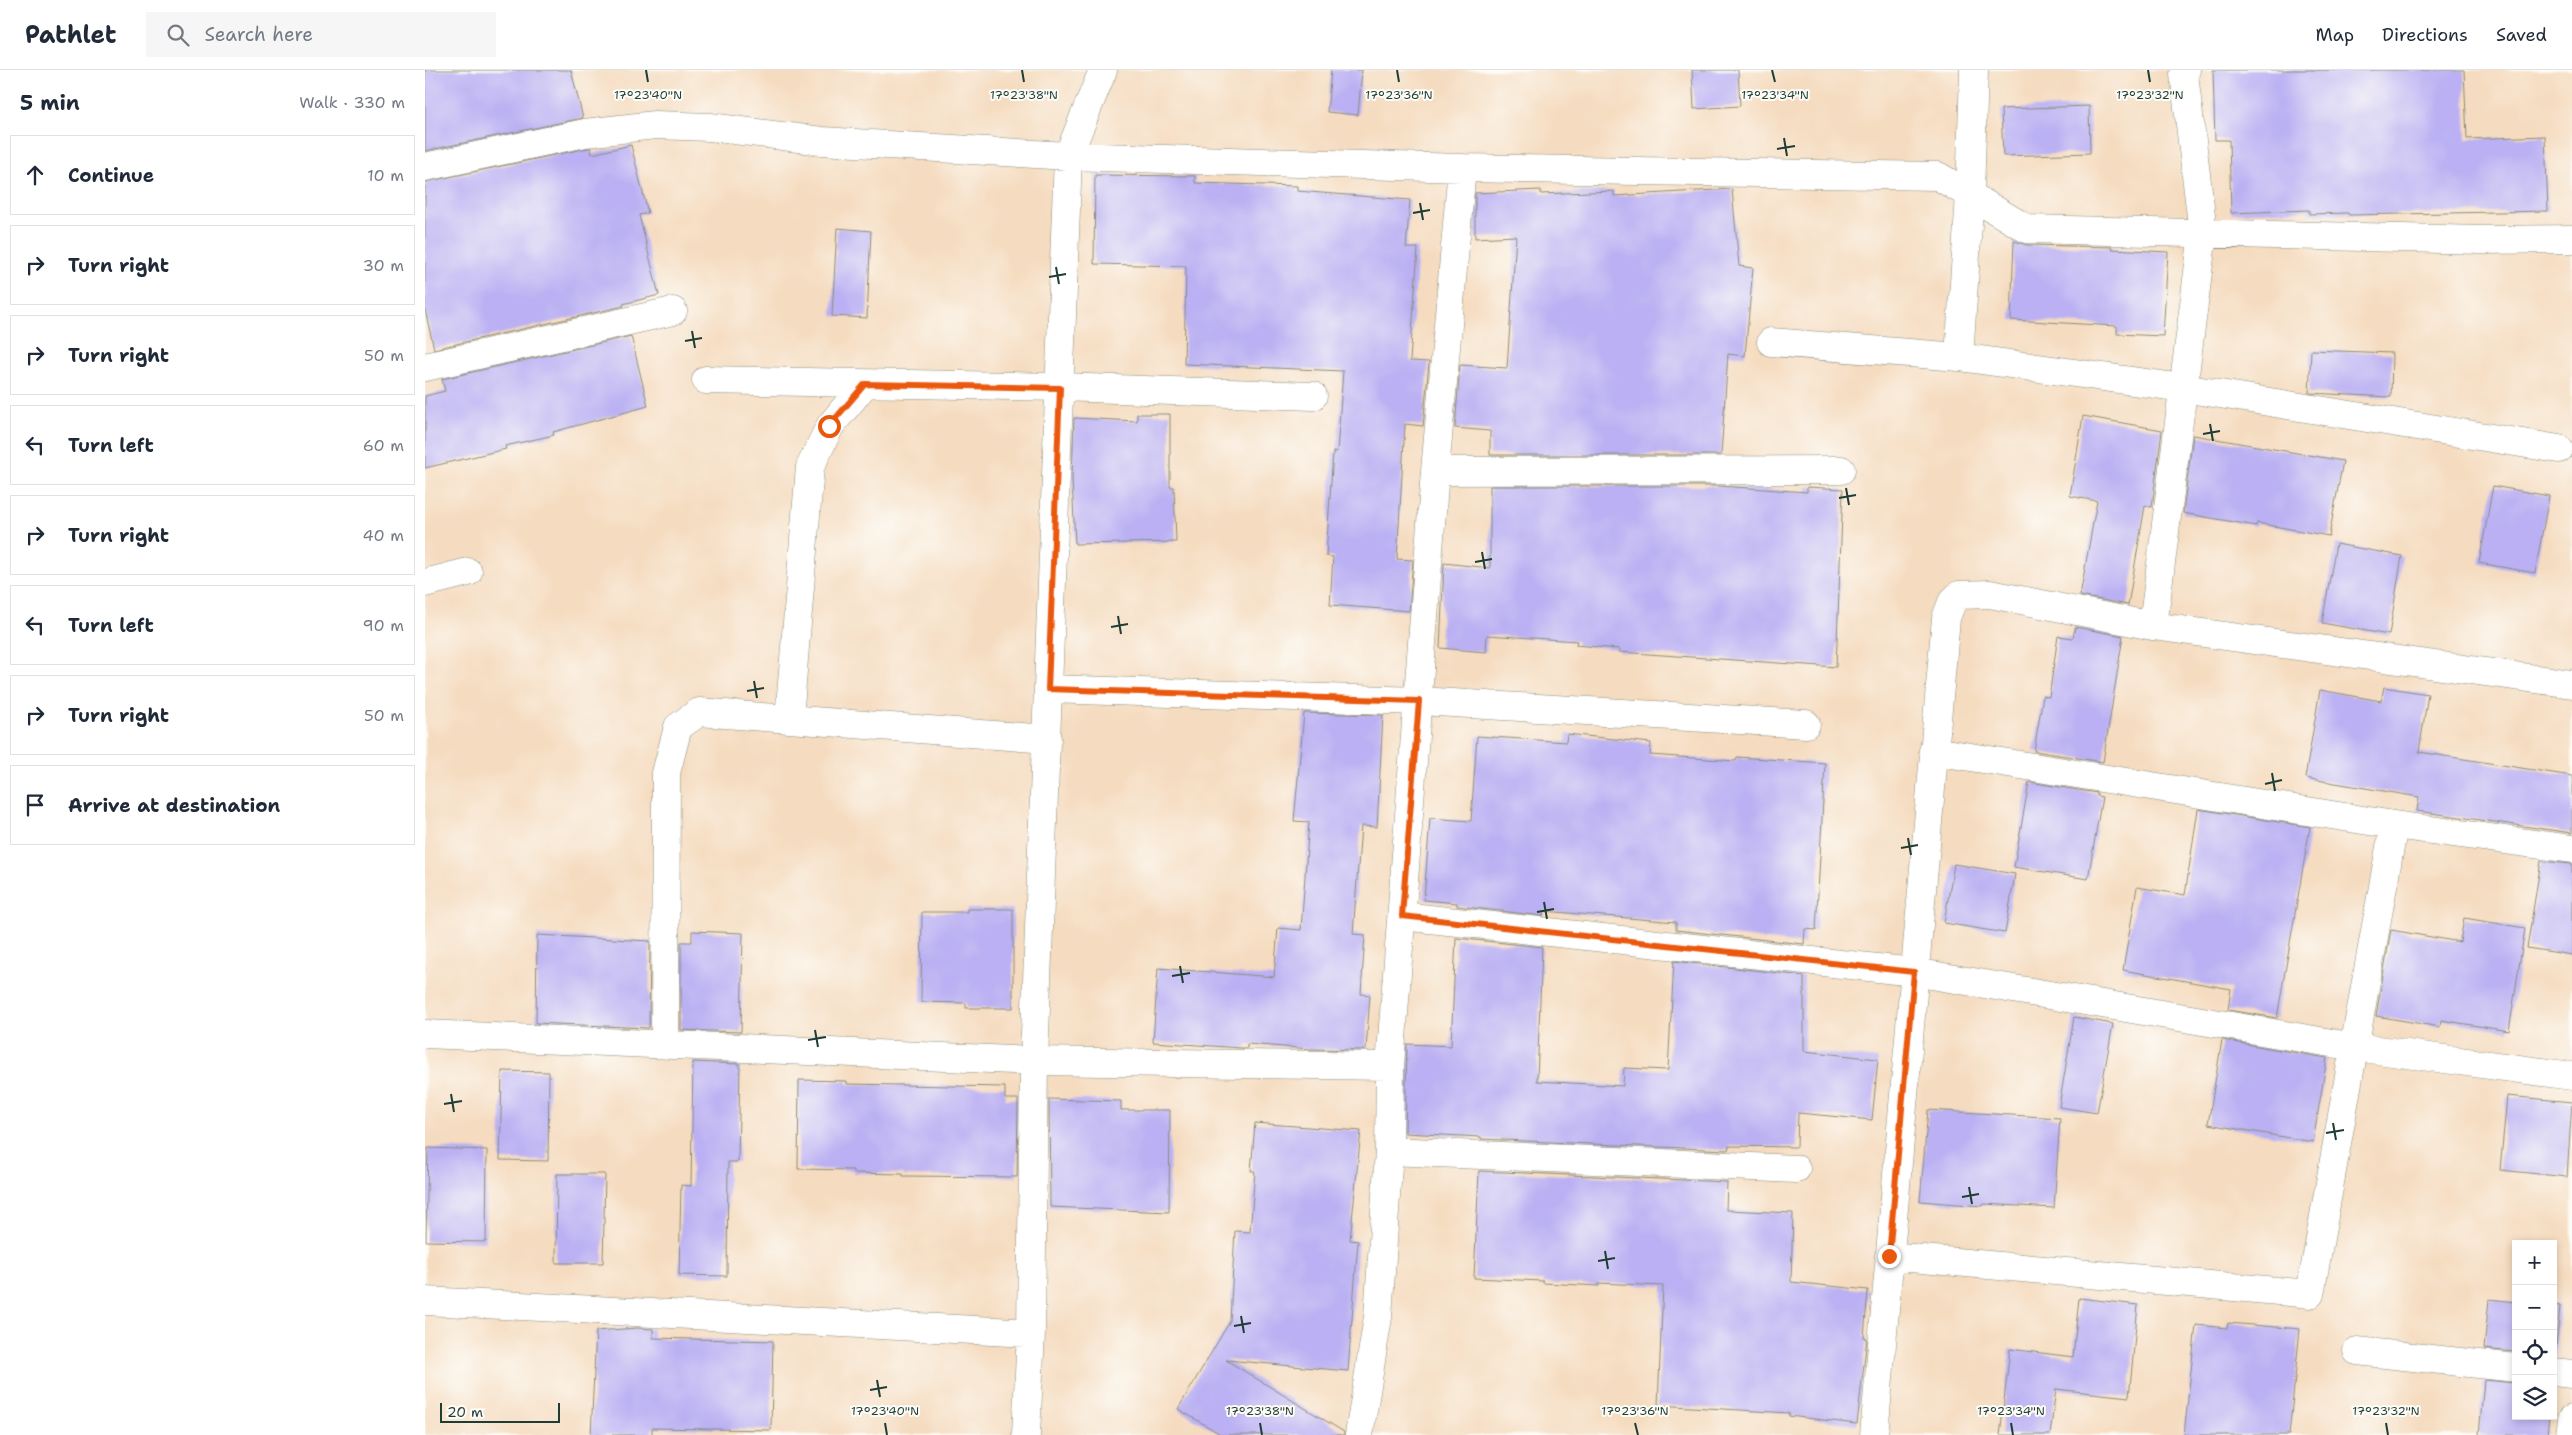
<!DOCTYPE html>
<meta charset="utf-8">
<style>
:root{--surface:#fff;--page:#f6f6f7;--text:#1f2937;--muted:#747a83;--line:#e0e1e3}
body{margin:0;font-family:"Shantell Sans",sans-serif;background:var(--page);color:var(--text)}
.controls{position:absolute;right:15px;bottom:15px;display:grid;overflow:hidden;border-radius:0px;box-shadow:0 2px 8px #0003}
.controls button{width:45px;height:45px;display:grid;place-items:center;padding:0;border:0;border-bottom:1px solid var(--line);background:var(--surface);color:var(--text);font:25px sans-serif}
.scale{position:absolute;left:15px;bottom:12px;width:120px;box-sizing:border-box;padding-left:5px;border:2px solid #1f3d34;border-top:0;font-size:14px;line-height:18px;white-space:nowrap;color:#1f3d34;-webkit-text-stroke:4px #fdfcf7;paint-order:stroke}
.stop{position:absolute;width:15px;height:15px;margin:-11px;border:4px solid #ea580c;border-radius:50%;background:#fff}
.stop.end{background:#ea580c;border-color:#fff;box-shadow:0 1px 5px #0008}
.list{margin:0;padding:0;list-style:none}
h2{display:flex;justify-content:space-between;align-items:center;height:65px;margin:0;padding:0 20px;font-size:21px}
h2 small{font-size:16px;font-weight:400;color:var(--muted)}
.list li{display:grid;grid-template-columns:32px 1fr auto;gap:15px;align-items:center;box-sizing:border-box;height:80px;margin:0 10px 10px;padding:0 10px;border:1px solid var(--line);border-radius:0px}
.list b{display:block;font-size:19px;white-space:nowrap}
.list em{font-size:16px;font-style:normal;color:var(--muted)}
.icon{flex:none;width:28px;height:28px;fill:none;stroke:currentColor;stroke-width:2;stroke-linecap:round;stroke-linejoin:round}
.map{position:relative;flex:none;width:2147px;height:1365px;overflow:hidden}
header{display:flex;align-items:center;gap:30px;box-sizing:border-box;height:70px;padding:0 25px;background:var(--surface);border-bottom:1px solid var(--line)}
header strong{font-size:24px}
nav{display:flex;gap:28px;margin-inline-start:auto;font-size:18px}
.search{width:350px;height:45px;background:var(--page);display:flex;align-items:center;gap:12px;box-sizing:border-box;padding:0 18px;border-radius:0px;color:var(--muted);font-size:19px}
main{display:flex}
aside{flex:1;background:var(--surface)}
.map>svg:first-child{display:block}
.building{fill:#bab0f3}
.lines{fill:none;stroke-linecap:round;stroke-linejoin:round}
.minor-casing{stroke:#8a8c7a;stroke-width:29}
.minor{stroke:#fff;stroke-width:28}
.route{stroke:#ea580c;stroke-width:6}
.ticks{fill:none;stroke:#1f3d34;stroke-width:2}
.ticks-label{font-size:12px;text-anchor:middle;fill:#1f3d34;stroke:#fdfcf7;stroke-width:4;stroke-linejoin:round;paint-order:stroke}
</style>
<header>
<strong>Pathlet</strong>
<div class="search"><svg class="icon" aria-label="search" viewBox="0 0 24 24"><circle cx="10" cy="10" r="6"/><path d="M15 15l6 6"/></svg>Search here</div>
<nav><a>Map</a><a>Directions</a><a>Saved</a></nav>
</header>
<main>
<aside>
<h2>5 min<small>Walk · 330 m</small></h2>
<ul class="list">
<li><svg class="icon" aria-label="ahead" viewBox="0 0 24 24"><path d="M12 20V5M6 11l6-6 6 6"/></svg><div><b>Continue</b></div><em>10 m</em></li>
<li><svg class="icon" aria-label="right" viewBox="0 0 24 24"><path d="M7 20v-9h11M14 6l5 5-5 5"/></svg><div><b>Turn right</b></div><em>30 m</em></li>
<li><svg class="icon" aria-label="right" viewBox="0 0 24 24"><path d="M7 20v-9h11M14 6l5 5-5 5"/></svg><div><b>Turn right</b></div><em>50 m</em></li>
<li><svg class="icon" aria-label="left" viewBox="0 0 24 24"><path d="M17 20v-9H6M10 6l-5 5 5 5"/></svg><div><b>Turn left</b></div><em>60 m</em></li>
<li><svg class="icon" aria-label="right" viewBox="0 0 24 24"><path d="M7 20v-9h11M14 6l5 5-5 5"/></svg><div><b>Turn right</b></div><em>40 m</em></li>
<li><svg class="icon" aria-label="left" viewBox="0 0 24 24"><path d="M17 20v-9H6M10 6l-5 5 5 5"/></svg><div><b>Turn left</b></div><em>90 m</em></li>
<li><svg class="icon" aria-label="right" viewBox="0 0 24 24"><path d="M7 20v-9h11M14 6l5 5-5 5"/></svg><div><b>Turn right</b></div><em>50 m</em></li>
<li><svg class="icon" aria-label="arrive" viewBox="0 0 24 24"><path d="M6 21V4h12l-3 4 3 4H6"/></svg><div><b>Arrive at destination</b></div></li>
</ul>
</aside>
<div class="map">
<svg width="2147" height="1365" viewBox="0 0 2147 1365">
<rect width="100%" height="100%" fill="#fdfcf7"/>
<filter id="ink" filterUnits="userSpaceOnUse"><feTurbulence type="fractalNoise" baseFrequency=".02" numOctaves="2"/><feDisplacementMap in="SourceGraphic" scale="10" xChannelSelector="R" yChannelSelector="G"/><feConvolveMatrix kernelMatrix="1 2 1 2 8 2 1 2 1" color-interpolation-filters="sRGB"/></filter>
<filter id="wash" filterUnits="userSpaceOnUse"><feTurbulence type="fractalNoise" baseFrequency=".0096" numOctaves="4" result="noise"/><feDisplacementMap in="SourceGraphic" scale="20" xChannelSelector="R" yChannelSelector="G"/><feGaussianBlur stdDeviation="1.12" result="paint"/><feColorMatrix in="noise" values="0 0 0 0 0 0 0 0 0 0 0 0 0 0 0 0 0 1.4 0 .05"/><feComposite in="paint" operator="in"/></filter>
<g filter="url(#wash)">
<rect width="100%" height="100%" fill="#f5dbbf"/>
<g id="blocks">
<path class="building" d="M 0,0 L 146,0 L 158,48 L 0,81 Z
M 906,0 L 937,0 L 933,45 L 902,42 Z
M 1267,0 L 1313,0 L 1315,36 L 1269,39 Z
M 1788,0 L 2039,0 L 2042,69 L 2120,66 L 2123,141 L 1924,145 L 1923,143 L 1884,144 L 1884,140 L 1806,143 L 1804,70 L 1790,70 Z
M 1664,36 L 1665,83 L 1578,86 L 1576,39 Z
M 206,75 L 223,143 L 214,145 L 234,225 L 198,234 L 199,236 L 9,279 L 0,240 L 0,112 L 163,78 L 166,78 L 167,84 Z
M 670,105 L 770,106 L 770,113 L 872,116 L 872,121 L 985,130 L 981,178 L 993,178 L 985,291 L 1004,292 L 998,356 L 980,354 L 972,489 L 988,490 L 984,541 L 905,535 L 908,487 L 901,486 L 908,382 L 912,382 L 918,301 L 759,294 L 761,196 L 669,194 Z
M 1307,119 L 1314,196 L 1328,198 L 1320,286 L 1303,284 L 1296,385 L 1065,385 L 1065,361 L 1030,358 L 1035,295 L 1082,298 L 1091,166 L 1050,168 L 1050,123 L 1116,120 L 1116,124 L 1189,121 L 1189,126 Z
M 412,158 L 446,161 L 442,248 L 407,246 Z
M 1589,171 L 1602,175 L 1687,177 L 1687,179 L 1743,182 L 1738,266 L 1692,264 L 1692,256 L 1586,250 Z
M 206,266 L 223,336 L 128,362 L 129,365 L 80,376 L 81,379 L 0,398 L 0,326 L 20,321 L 17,309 Z
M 1886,280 L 1967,283 L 1966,327 L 1884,323 Z
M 712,344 L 745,344 L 745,417 L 749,417 L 751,472 L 650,474 L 647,408 L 649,348 L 712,351 Z
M 1658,346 L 1737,360 L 1727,437 L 1720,436 L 1703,535 L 1655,526 L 1672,431 L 1645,426 Z
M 1768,365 L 1918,391 L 1904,466 L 1832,453 L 1831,456 L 1758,443 Z
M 1065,416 L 1295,416 L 1382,422 L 1382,417 L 1418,419 L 1411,597 L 1194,582 L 1194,579 L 1151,575 L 1152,571 L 1062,565 L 1061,582 L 1015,578 L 1019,493 L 1065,498 Z
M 2068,416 L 2124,426 L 2110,503 L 2054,493 Z
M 1911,474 L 1977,486 L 1964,565 L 1897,553 Z
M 1650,557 L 1698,566 L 1678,692 L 1609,681 L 1618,626 L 1624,627 L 1633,566 L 1648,568 Z
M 1959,617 L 2003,624 L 1994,682 L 2147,706 L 2147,763 L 1992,741 L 1994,727 L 1880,708 L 1895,620 L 1956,631 Z
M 879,643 L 958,645 L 952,757 L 936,756 L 928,864 L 940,865 L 936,924 L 945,925 L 941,980 L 885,979 L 822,974 L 822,978 L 816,978 L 728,972 L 733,898 L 849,907 L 853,858 L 876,860 L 884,752 L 869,751 Z
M 1142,664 L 1226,673 L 1225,685 L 1311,691 L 1312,687 L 1400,693 L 1391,860 L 1380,859 L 1379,874 L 1251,860 L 1251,852 L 1119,841 L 1118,846 L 1032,836 L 1032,833 L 999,830 L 1005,748 L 1046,751 L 1052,666 L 1141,672 Z
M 1604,712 L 1672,723 L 1672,726 L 1677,727 L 1663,809 L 1589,797 Z
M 1773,739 L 1885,757 L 1852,948 L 1803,940 L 1806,919 L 1698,900 L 1712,817 L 1760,825 Z
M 2116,791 L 2147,794 L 2147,885 L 2102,878 Z
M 1529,794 L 1590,804 L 1580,863 L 1519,853 Z
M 542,839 L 588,839 L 588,938 L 541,938 L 541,933 L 496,932 L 497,842 L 542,842 Z
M 2039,848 L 2100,858 L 2084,961 L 2016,950 L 2015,957 L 1951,946 L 1966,860 L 2035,872 Z
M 267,861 L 318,863 L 316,962 L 256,960 L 256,872 L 267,872 Z
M 112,865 L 225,871 L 224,958 L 111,953 Z
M 1031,868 L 1117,877 L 1112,1011 L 1198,1016 L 1199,998 L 1243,1000 L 1249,891 L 1379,906 L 1379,981 L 1453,989 L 1447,1050 L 1373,1043 L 1372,1077 L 1304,1076 L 1303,1080 L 1056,1069 L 1056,1067 L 980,1063 L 982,974 L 1026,976 Z
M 1649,947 L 1688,954 L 1672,1043 L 1634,1037 Z
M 1797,970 L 1902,988 L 1888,1072 L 1783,1054 Z
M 268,992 L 315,994 L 313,1092 L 303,1092 L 302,1206 L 254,1205 L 256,1115 L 266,1116 Z
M 77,1001 L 124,1002 L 123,1091 L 75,1090 Z
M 374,1010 L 422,1011 L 422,1014 L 580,1017 L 580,1029 L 593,1029 L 592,1107 L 478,1106 L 478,1104 L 428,1103 L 428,1100 L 373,1099 Z
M 2082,1026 L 2147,1032 L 2142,1107 L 2075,1100 Z
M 624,1029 L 696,1031 L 696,1040 L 745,1040 L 744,1142 L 625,1137 Z
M 1503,1040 L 1635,1048 L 1629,1138 L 1559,1134 L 1558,1136 L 1495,1131 Z
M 830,1053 L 936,1061 L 925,1170 L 933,1171 L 923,1301 L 801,1290 L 919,1362 L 919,1365 L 797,1365 L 753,1339 L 805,1251 L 810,1161 L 825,1162 L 830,1101 L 826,1101 Z
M 3,1078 L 62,1080 L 61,1172 L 1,1171 Z
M 1054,1101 L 1302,1112 L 1301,1140 L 1368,1143 L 1366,1212 L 1443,1220 L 1439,1267 L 1442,1268 L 1432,1354 L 1364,1346 L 1364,1343 L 1233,1335 L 1238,1216 L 1174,1213 L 1174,1216 L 1118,1213 L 1118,1211 L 1049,1208 Z
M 132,1104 L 180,1104 L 178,1193 L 131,1193 Z
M 1654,1228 L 1713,1235 L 1704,1327 L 1631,1319 L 1625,1365 L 1575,1365 L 1585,1279 L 1648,1287 Z
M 2064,1229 L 2091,1232 L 2091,1282 L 2059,1279 Z
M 2128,1235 L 2135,1236 L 2130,1287 L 2128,1287 Z
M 1803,1253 L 1875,1259 L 1864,1365 L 1759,1365 L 1771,1255 L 1802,1258 Z
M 212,1258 L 228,1259 L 228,1268 L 348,1271 L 346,1360 L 227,1358 L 227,1365 L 166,1365 L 171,1261 Z
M 2059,1310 L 2091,1313 L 2091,1346 L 2124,1346 L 2122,1365 L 2054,1365 Z"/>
</g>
</g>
<g filter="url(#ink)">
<use href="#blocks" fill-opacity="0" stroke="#8a8c7a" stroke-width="1"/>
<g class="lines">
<g class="minor-casing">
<path id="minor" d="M 0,97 L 160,63 L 230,55 L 285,57 L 397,71 L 643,86 L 1037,98 L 1513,106 L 1602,159 L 2058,170 L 2147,169
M 1346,272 L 1534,287 L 1758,318 L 2134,379
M 1534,287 L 1545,125 L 1549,0
M 0,297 L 248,241
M 281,310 L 635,317 L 888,326
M 1010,401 L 1416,400
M 0,513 L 43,502
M 1728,556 L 1778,163 L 1759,4 L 1761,0
M 623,619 L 994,631 L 1381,654
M 364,649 L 385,397 L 405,356 L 440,314
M 1508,681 L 1969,755 L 2147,779
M 977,846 L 1489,902 L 1930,977 L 2147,1006
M 0,964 L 609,991 L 965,996
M 240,973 L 241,703 L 253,657 L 274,642 L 622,669
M 964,1081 L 1371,1099
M 1464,1186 L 1885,1224 L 1969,755
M 0,1231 L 606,1263
M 1932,1281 L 2091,1298
M 2128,1302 L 2147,1304
M 601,1365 L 606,1263 L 609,991 L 643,86 L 678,0
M 934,1365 L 953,1247 L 964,1081 L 965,996 L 1010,401 L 1037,98
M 1449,1365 L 1521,548 L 1527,532 L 1534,525 L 1565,524 L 1728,556 L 2147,614
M 2145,1365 L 2147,1349"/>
</g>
<use href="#minor" class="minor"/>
</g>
</g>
<g class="lines" filter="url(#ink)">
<path class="route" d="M 404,356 L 440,314 L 635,318 L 623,619 L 994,631 L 977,846 L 1489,902 L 1464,1186"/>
</g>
<path class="ticks" d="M 221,0 L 223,12M 597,0 L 599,12M 972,0 L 974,12M 1347,0 L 1350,12M 1723,0 L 1725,12M 1359,68 L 1362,86M 1352,79 L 1370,76M 995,133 L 998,150M 988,143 L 1005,140M 631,197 L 634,214M 624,207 L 641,204M 267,261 L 270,278M 260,271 L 277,268M 1785,354 L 1788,371M 1778,364 L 1795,361M 1421,418 L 1424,435M 1414,428 L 1431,425M 1057,482 L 1060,499M 1050,492 L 1067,489M 693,546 L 696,564M 686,557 L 703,554M 329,611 L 332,628M 322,621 L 339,618M 1847,703 L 1850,721M 1840,714 L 1857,710M 1483,768 L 1486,785M 1476,778 L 1493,775M 1119,832 L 1122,849M 1112,842 L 1129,839M 755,896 L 758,913M 747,906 L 765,903M 390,960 L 393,977M 383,970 L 401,967M 26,1024 L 29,1042M 19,1034 L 37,1031M 1908,1053 L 1911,1070M 1901,1063 L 1919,1060M 1544,1117 L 1547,1134M 1537,1127 L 1554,1124M 1180,1181 L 1183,1199M 1173,1191 L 1190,1188M 816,1246 L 819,1263M 809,1256 L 826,1253M 452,1310 L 455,1327M 445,1320 L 462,1317M 460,1353 L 462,1365M 835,1353 L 837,1365M 1210,1353 L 1213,1365M 1586,1353 L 1588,1365M 1961,1353 L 1963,1365"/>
<g class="ticks-label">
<text x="223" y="29">17°23'40"N</text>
<text x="599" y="29">17°23'38"N</text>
<text x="974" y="29">17°23'36"N</text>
<text x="1350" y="29">17°23'34"N</text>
<text x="1725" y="29">17°23'32"N</text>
<text x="460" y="1345">17°23'40"N</text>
<text x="835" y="1345">17°23'38"N</text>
<text x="1210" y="1345">17°23'36"N</text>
<text x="1586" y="1345">17°23'34"N</text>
<text x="1961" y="1345">17°23'32"N</text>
</g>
</svg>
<div class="controls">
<button>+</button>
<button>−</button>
<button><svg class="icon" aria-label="locate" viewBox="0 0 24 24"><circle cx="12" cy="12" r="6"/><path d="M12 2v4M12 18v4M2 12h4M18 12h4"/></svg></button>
<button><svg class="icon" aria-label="layers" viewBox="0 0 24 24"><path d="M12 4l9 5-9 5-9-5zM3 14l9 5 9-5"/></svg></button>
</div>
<div class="scale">20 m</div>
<div class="stop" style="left:404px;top:356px"></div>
<div class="stop end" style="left:1464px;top:1186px"></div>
</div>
</main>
